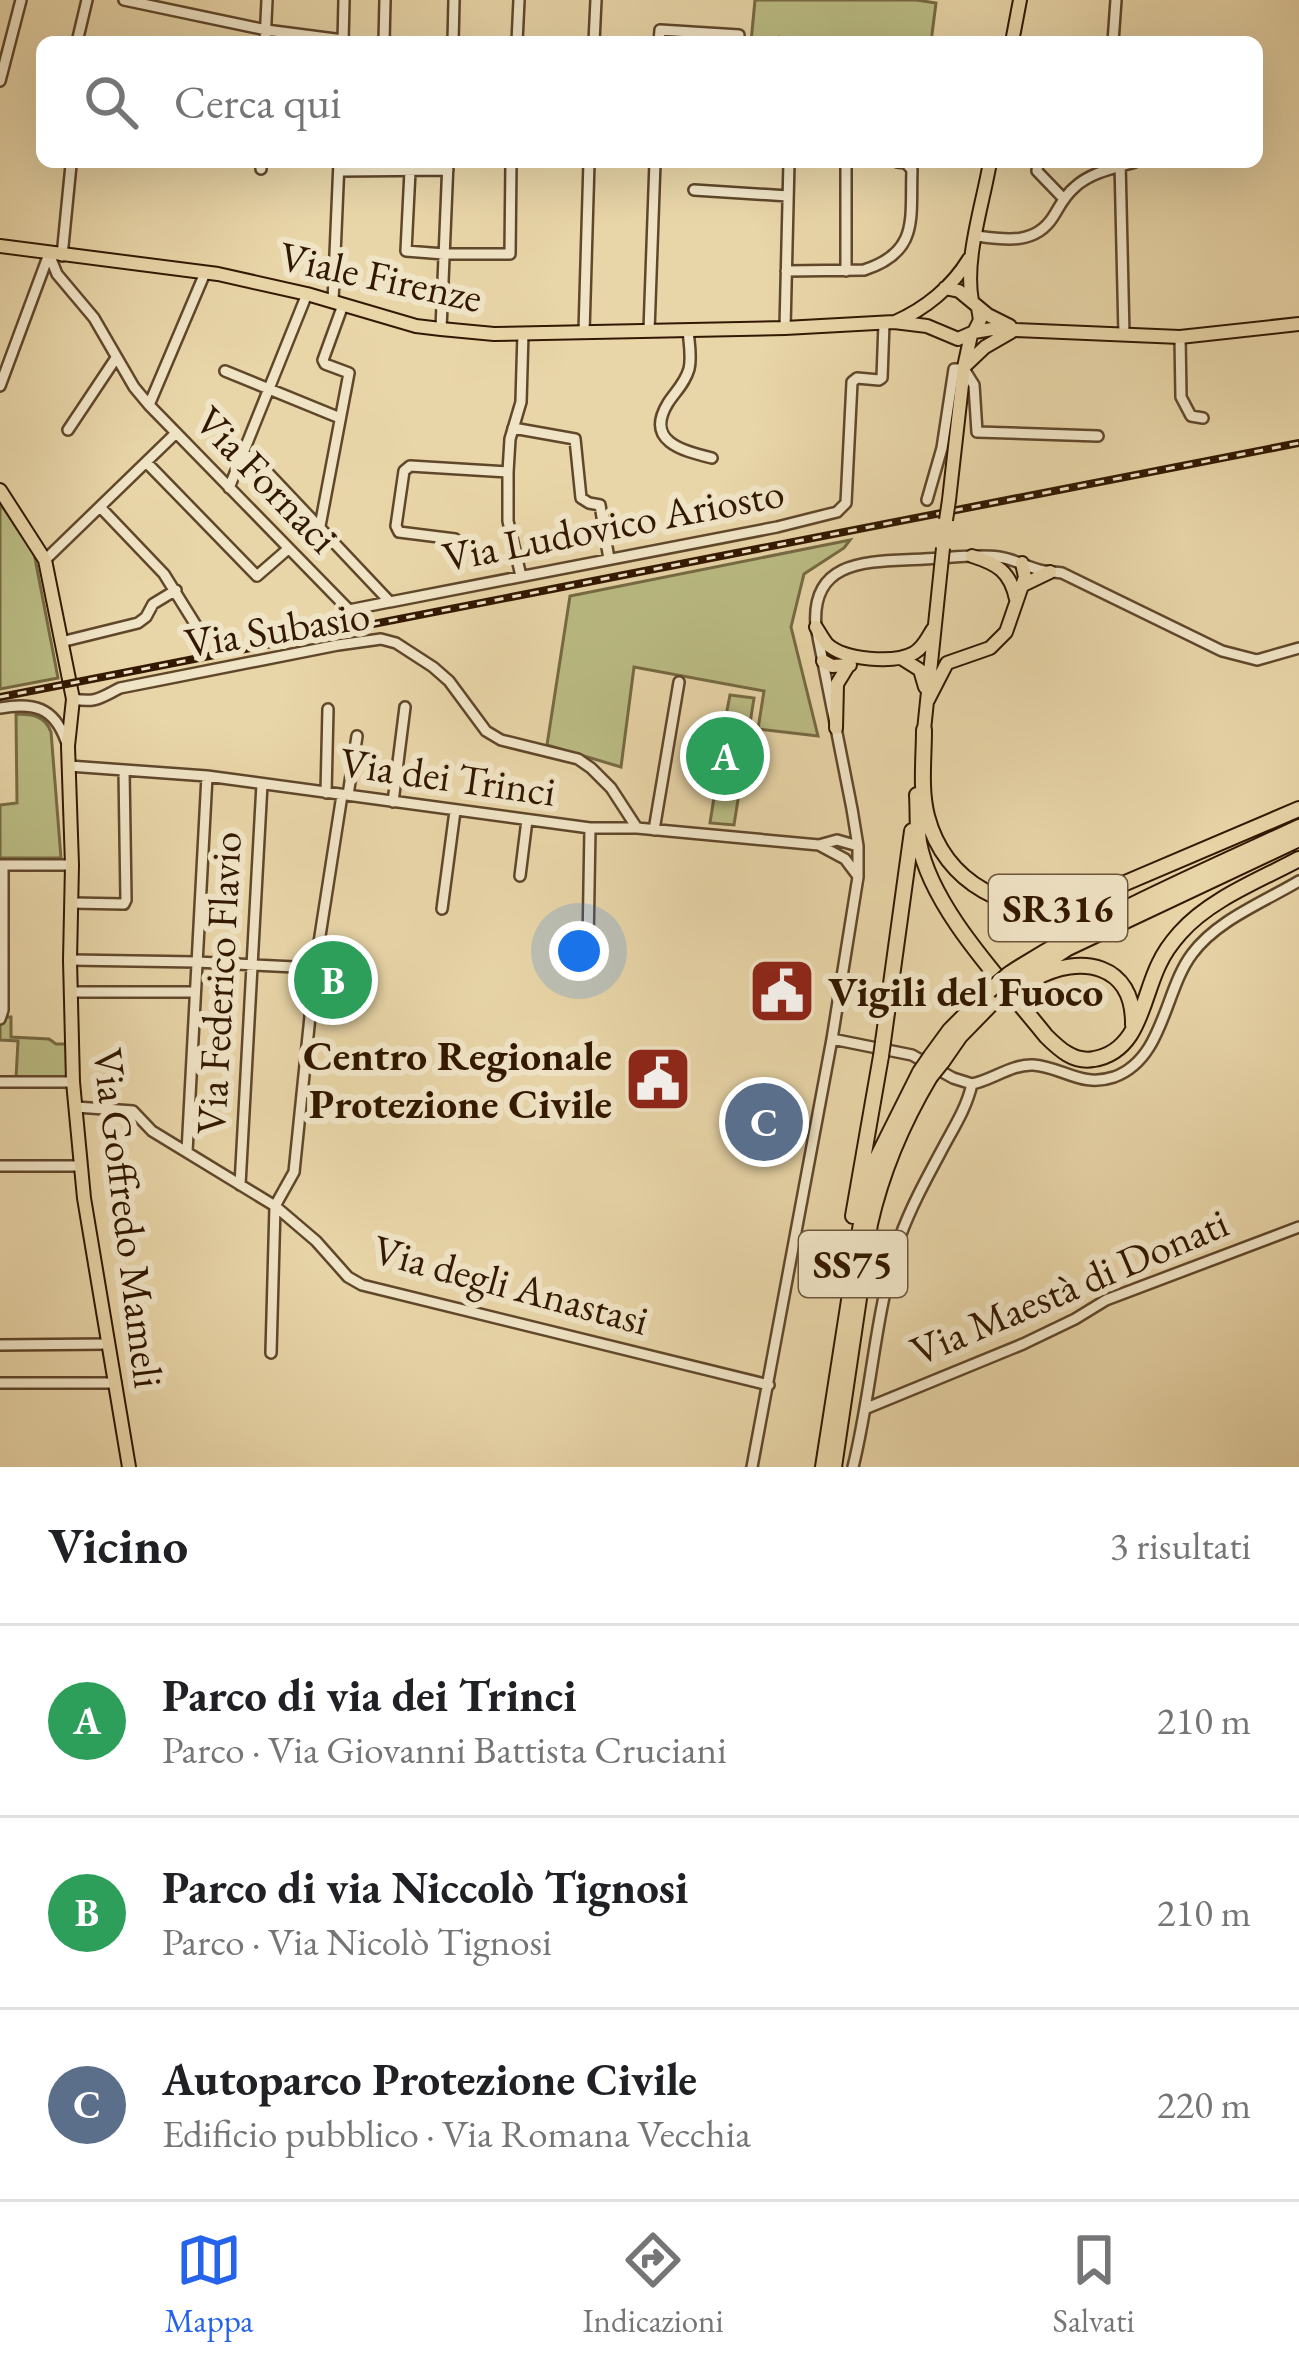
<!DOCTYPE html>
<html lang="it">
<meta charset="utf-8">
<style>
:root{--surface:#fff;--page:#f2f2f2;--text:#202124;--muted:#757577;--line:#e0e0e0;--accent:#2563eb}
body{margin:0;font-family:"EB Garamond",serif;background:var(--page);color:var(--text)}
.you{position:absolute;left:579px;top:951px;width:42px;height:42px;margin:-30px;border:9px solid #fff;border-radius:50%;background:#1a73e8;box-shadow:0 0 0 18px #1a73e833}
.badge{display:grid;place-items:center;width:78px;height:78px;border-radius:50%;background:var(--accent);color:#fff;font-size:39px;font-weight:700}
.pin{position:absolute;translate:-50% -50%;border:6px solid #fff;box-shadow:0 3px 12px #0006}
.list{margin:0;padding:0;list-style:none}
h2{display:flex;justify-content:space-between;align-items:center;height:156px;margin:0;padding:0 48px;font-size:51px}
h2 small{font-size:39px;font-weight:400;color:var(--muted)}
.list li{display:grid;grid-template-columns:78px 1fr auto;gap:36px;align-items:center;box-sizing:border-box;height:192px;padding:0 48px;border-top:3px solid var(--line)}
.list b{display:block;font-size:45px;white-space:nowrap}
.list p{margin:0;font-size:39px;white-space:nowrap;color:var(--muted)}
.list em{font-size:39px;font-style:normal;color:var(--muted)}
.icon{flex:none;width:66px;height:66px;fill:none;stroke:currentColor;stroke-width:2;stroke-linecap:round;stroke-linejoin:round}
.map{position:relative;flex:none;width:1299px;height:1467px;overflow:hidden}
.search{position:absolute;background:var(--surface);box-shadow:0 12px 48px #0002;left:36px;right:36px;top:36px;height:132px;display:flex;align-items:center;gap:30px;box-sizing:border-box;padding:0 42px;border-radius:18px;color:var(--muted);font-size:45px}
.sheet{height:732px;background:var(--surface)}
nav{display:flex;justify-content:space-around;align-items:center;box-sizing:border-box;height:168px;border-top:3px solid var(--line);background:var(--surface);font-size:33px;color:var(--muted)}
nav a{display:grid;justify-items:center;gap:6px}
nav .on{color:var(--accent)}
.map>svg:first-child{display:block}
.green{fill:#bbbc84;stroke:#766a42;stroke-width:3}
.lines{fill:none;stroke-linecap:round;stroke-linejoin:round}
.minor-casing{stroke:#60472a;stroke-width:14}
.major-casing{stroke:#321800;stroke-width:16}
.highway-casing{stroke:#321800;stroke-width:18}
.minor{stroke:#f0e4c6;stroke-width:9}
.major{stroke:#e8d5a8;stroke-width:12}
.highway{stroke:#e8d5a8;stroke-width:14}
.rail-casing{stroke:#321800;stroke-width:8}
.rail{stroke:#f0e4c6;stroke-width:3;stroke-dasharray:9;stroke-linecap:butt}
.major-bridge-casing{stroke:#321800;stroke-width:16;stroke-linecap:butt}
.highway-bridge-casing{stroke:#321800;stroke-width:18;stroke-linecap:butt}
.major-bridge{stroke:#e8d5a8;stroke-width:12}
.highway-bridge{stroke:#e8d5a8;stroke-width:14}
.labels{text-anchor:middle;stroke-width:12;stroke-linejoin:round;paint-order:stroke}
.shield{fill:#f0e4c6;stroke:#6b553b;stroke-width:3}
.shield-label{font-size:39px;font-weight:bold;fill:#321800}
.street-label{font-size:42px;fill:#321800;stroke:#f0e4c6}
.poi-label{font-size:42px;font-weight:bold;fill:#321800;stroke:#f0e4c6;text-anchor:start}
</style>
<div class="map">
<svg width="1299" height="1467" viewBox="0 0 1299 1467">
<rect width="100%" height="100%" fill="#e8d5a8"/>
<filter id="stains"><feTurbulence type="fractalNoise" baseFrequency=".00167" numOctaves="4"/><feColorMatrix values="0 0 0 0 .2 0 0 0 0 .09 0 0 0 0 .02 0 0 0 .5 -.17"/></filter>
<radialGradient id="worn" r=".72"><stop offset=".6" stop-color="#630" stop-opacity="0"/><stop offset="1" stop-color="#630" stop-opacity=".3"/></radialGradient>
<path class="green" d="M 755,0 L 916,0 L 936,3 L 931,42 L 808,42 L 779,37 L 774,42 L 751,42 Z
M 0,503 L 34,553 L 58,678 L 0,689 Z
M 850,540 L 844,548 L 804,574 L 791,627 L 818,736 L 758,729 L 764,691 L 634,667 L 621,767 L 547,745 L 570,596 Z
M 730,695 L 754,698 L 734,825 L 710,823 L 715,791 L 699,788 L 710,733 L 706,732 L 707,724 L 724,726 Z
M 16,714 C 33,714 45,716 51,732 L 61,858 L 0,858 L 0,805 L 17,803 Z
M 319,943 L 358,949 L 346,1012 L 311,1010 Z
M 4,1017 L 11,1017 L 11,1037 L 49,1039 L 56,1044 L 69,1044 L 70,1079 L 16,1078 L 18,1041 L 0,1040 L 0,1022 Z"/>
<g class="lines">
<g class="minor-casing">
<path id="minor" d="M 124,0 L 266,30 L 343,40
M 77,42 L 87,0
M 265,42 L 267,0
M 343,42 L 344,0
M 384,42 L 385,0
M 453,42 L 454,0
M 517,42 L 519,0
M 594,42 L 596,0
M 659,42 L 660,30 L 739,35
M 1113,42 L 1116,0
M 0,81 L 21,0
M 846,162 L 846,271
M 1038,162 L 1037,171 L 1063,198
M 1120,162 L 1124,335
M 261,169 L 261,162
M 339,171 L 448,170
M 410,171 L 406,251 L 444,254 L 510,254 L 511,162
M 694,190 L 788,196
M 977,236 C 1005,240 1035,245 1053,217 C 1060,206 1064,196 1075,187 C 1091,172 1115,168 1135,162
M 49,254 L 57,274 L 94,318 L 134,387 L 149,405 L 349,610 L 389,602
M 62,256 L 71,165 L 68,162
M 786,271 L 864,270 C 920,252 910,218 912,170 L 906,163 L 897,162
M 333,301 L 339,162
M 785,328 L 789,162
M 441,329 L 448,162
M 688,330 C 689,343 692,357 689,369 C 685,383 676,391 668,403 C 644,442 684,451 712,458
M 649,331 L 655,162
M 584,332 L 589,162
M 1180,337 L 1181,397 L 1191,416 L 1203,418
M 225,371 L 340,418
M 0,386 L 49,254
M 149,405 L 205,273
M 513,428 L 575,439 L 581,498 L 589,503 L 600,505 L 609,559
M 68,430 L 116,358
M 243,454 L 255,459 L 390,602 L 777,527 L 837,512 L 846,503 L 852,382 L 857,378 L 879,380 L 882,378 L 884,323
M 146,462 L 257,576 L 288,549
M 229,488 L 307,294
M 927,500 L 942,448 L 954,369 L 964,369 L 974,385 L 977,432 L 1098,436
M 100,507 L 164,574 L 202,635
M 320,526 L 349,373 L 325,364 L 323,360 L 343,305
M 455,539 L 399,532 L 396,526 L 404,471 L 410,466 L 508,472
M 45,560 L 176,433
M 521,576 L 508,521 L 508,472 L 510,439 L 521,402 L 523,333
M 61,642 L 138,623 L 146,617 L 153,604 L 176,590
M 73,699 C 96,703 100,698 120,688 L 338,645 L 381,639 L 396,643 L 433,667 L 449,681 L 486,731 L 501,740 L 578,759 L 591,768 L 611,788 L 637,828
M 0,708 C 33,702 54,707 66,741
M 69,766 L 207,776 L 590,828 L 637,828 L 819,845 L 845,859 L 857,875
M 326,793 L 328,709
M 348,795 L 357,736
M 393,802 L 405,707
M 654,830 L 679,682
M 819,845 L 837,840 L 858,846
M 0,865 L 72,865
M 520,876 L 527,820
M 72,903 L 124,904 L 126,900 L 124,770
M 442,909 L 455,811
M 588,945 L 590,828
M 70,960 L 197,962 L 315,968
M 70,992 L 195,992
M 0,1019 L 3,1010 L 3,865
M 832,1039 L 912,1055 L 953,1078 L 972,1084
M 0,1082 L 73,1082
M 972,1084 C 992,1080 1012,1064 1033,1065 C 1063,1067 1081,1088 1114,1077 C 1164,1059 1164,991 1192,954 C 1217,920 1264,902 1299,881
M 76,1107 L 133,1111 L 152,1131 L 275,1206 L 316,1241 L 348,1277 L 362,1285 L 769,1385
M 187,1152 L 207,776
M 0,1166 L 80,1166
M 240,1185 L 262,784
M 0,1345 L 109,1344
M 271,1353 L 275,1206 L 294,1172 L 315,968 L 342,795
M 0,1383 L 116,1383
M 867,1408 L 1023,1344 L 1075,1319 L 1106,1300 L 1299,1227
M 752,1467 L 832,1039 L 858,877 L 858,846 L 852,809 L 816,627 C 810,556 874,562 924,559 C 949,558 974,554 999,557 C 1015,559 1028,568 1044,571 C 1050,572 1056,572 1062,573 L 1222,651 L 1257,660 L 1299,648
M 853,1467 C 872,1391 875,1310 900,1237 C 912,1204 929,1174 945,1144 C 956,1124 967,1106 972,1084"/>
</g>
<g class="major-casing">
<path id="major" d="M 1012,42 L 1020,0
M 0,246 L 218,274 L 307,294 L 416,326 L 441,329 L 494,334 L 785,328 L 894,322 L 927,326 L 958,339 L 974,332 L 980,320 L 978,308
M 945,288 L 959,291 L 988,315 L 1010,326
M 972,301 C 964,259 983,204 990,162
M 895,322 C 925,309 952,287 969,259
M 974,332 L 992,329 L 1180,337 L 1299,324
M 965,366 L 985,347 L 1011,332
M 0,490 L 45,560 L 73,699 L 68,746 L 72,865 L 70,960 L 73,1082 L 84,1198 L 129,1467
M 949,500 L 964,367 L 971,335
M 972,556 C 997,564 1010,571 1016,599
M 1023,585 L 1050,572
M 816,627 C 819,632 824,640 827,644 C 844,660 894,664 914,653 C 924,647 927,638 933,629
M 901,658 L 920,670 L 925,687
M 823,661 L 832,666 L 850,665
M 928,700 L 947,663 L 990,648 L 1006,632 L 1025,577 L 1022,563
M 836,728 L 837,684 L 848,666
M 924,730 L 941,567"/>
</g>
<g class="highway-casing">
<path id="highway" d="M 924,730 C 924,758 920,789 927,816 C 945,884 1010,917 1076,904 L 1299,809
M 917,795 C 918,811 917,827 919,842 C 931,909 1004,983 1046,1036 C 1059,1049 1074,1063 1094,1059 C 1140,1051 1142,998 1159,964 C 1164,953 1172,942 1180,933 C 1210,899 1260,880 1299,859
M 1009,974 C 1100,915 1201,873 1299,827
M 1034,979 C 1081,953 1134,964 1133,1025
M 1016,982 L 1068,948 L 1299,839
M 883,1042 L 912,831
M 931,1056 L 950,1030 L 989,991
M 942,1062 L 960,1036 L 998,997
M 853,1216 L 881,1056
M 823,1467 L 864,1204 L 876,1160 L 920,1072
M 834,1467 L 870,1224 C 882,1171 902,1124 930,1077"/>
</g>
<use href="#minor" class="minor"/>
<use href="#major" class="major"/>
<use href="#highway" class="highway"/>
<g class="rail-casing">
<path id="rail" d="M 0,697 L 1299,443"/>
</g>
<use href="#rail" class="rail"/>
<g class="major-bridge-casing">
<path id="major-bridge" d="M 946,520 L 949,500
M 941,567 L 943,548"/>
</g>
<g class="highway-bridge-casing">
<path id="highway-bridge" d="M 989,991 L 1009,974
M 1000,1003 L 1020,986
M 881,1056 L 883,1042
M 920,1072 L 931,1056
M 930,1077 L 942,1062"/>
</g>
<use href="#major-bridge" class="major-bridge"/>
<use href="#highway-bridge" class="highway-bridge"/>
</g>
<defs>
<g id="civic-square" transform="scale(3.45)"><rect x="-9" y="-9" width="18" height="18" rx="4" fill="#8f2418" stroke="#f0e4c6"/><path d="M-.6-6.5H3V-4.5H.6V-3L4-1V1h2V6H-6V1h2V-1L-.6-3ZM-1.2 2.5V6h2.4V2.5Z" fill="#fff"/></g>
</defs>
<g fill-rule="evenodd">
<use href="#civic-square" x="782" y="991"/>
<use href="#civic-square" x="658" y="1079"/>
</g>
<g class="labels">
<g class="shield">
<rect x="989" y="875" width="138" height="66" rx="9"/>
<rect x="799" y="1231" width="108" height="66" rx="9"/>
</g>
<g class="shield-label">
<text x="1058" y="922">SR316</text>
<text x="853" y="1278">SS75</text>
</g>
<g class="street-label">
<text transform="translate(381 276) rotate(12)" y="15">Viale Firenze</text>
<text transform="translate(267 479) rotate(46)" y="15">Via Fornaci</text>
<text transform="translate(613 524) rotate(-11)" y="15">Via Ludovico Ariosto</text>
<text transform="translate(277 628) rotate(-9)" y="15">Via Subasio</text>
<text transform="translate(448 776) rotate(8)" y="15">Via dei Trinci</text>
<text transform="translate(218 983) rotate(-87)" y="15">Via Federico Flavio</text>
<text transform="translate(129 1218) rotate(83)" y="15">Via Goffredo Mameli</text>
<text transform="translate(511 1284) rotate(15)" y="15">Via degli Anastasi</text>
<text transform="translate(1069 1286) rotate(-23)" y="15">Via Maestà di Donati</text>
</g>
<g class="poi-label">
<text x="828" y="1006">Vigili del Fuoco</text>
<text x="612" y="1070" text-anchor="end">Centro Regionale<tspan x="612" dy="48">Protezione Civile</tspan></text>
</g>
</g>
<rect width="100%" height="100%" filter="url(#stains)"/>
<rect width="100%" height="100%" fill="url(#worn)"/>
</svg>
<div class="you"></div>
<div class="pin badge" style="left:725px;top:756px;background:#2e9e5b">A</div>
<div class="pin badge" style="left:333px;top:980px;background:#2e9e5b">B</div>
<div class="pin badge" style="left:764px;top:1122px;background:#5c6f8a">C</div>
<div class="search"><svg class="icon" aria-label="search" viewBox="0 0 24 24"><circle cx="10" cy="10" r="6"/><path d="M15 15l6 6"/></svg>Cerca qui</div>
</div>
<section class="sheet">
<h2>Vicino<small>3 risultati</small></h2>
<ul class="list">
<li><span class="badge" style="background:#2e9e5b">A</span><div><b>Parco di via dei Trinci</b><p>Parco · Via Giovanni Battista Cruciani</p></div><em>210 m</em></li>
<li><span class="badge" style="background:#2e9e5b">B</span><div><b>Parco di via Niccolò Tignosi</b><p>Parco · Via Nicolò Tignosi</p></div><em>210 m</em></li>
<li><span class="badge" style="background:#5c6f8a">C</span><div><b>Autoparco Protezione Civile</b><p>Edificio pubblico · Via Romana Vecchia</p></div><em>220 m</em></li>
</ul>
</section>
<nav>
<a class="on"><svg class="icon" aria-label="map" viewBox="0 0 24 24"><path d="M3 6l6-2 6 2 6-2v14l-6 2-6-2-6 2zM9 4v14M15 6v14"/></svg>Mappa</a>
<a><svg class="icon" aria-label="directions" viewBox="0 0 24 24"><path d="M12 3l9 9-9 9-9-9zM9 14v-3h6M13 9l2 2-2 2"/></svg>Indicazioni</a>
<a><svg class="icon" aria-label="saved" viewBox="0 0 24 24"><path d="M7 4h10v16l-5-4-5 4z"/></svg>Salvati</a>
</nav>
